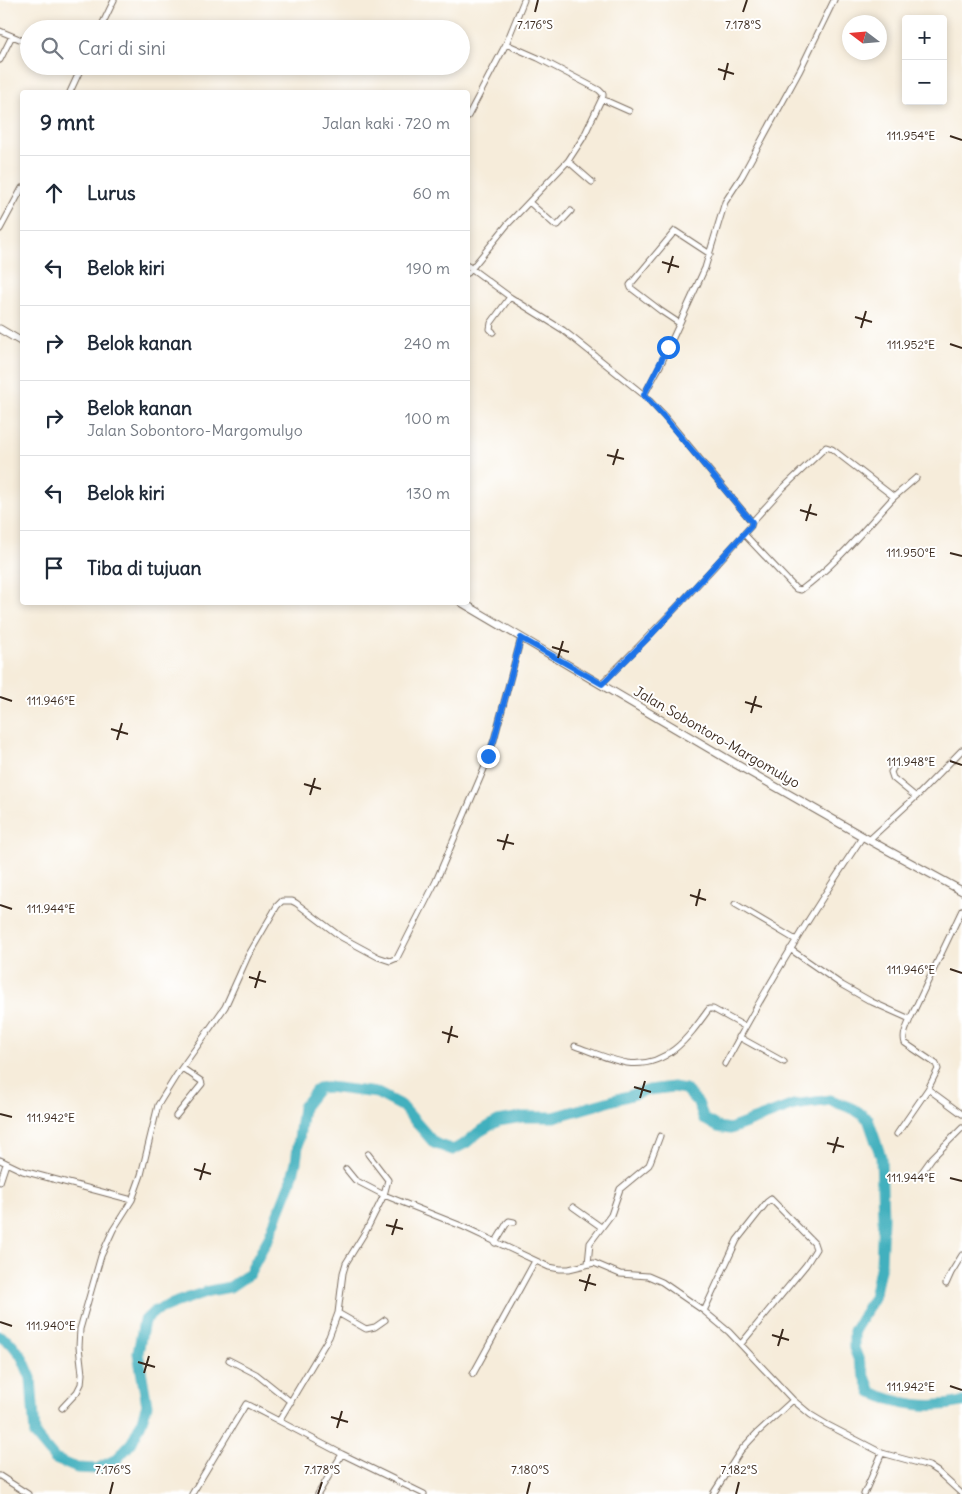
<!DOCTYPE html>
<html lang="id">
<meta charset="utf-8">
<style>
:root{--surface:#fff;--page:#f2f2f3;--text:#1f2937;--muted:#747a83;--line:#e0e1e3}
body{margin:0;font-family:Delius,sans-serif;background:var(--page);color:var(--text)}
.controls{position:absolute;right:15px;top:15px;display:grid;overflow:hidden;border-radius:5px;box-shadow:0 2px 8px #0003}
.controls button{width:45px;height:45px;display:grid;place-items:center;padding:0;border:0;border-bottom:1px solid var(--line);background:var(--surface);color:var(--text);font:25px sans-serif}
.compass{position:absolute;left:842px;top:15px;width:45px;height:45px;border-radius:50%;background:var(--surface);box-shadow:0 2px 8px #0003;rotate:286deg}
.stop{position:absolute;width:15px;height:15px;margin:-11px;border:4px solid #1a73e8;border-radius:50%;background:#fff}
.stop.end{background:#1a73e8;border-color:#fff;box-shadow:0 1px 5px #0008}
.list{margin:0;padding:0;list-style:none}
h2{display:flex;justify-content:space-between;align-items:center;height:65px;margin:0;padding:0 20px;font-size:21px}
h2 small{font-size:16px;font-weight:400;color:var(--muted)}
.list li{display:grid;grid-template-columns:32px 1fr auto;gap:15px;align-items:center;box-sizing:border-box;height:75px;padding:0 20px;border-top:1px solid var(--line)}
.list b{display:block;font-size:19px;white-space:nowrap}
.list p{margin:0;font-size:16px;white-space:nowrap;color:var(--muted)}
.list em{font-size:16px;font-style:normal;color:var(--muted)}
.icon{flex:none;width:28px;height:28px;fill:none;stroke:currentColor;stroke-width:2;stroke-linecap:round;stroke-linejoin:round}
.map{position:relative;flex:none;width:962px;height:1494px;overflow:hidden}
.search{position:absolute;background:var(--surface);box-shadow:0 2px 8px #0003;left:20px;top:20px;width:450px;height:55px;display:flex;align-items:center;gap:12px;box-sizing:border-box;padding:0 18px;border-radius:28px;color:var(--muted);font-size:19px}
.panel{position:absolute;background:var(--surface);box-shadow:0 2px 8px #0003;left:20px;top:90px;width:450px;height:515px;border-radius:5px}
.map>svg:first-child{display:block}
.lines{fill:none;stroke-linecap:round;stroke-linejoin:round}
.river{stroke:#42b0be;stroke-width:11}
.minor-casing{stroke:#7c6e60;stroke-width:7}
.tertiary-casing{stroke:#7c6e60;stroke-width:9}
.minor{stroke:#fff;stroke-width:5}
.tertiary{stroke:#fff;stroke-width:7}
.route{stroke:#1a73e8;stroke-width:6}
.ticks{fill:none;stroke:#3b2a1e;stroke-width:2}
.labels{text-anchor:middle;stroke-width:4;stroke-linejoin:round;paint-order:stroke}
.street-label{font-size:14px;fill:#3b2a1e;stroke:#fff}
.ticks-label{font-size:12px;text-anchor:middle;fill:#3b2a1e;stroke:#fff;stroke-width:4;stroke-linejoin:round;paint-order:stroke}
</style>
<div class="map">
<svg width="962" height="1494" viewBox="0 0 962 1494">
<rect width="100%" height="100%" fill="#fff"/>
<filter id="ink" filterUnits="userSpaceOnUse"><feTurbulence type="fractalNoise" baseFrequency=".02" numOctaves="2"/><feDisplacementMap in="SourceGraphic" scale="10" xChannelSelector="R" yChannelSelector="G"/><feConvolveMatrix kernelMatrix="1 2 1 2 8 2 1 2 1" color-interpolation-filters="sRGB"/></filter>
<filter id="wash" filterUnits="userSpaceOnUse"><feTurbulence type="fractalNoise" baseFrequency=".0096" numOctaves="4" result="noise"/><feDisplacementMap in="SourceGraphic" scale="20" xChannelSelector="R" yChannelSelector="G"/><feGaussianBlur stdDeviation="1.12" result="paint"/><feColorMatrix in="noise" values="0 0 0 0 0 0 0 0 0 0 0 0 0 0 0 0 0 1.4 0 .05"/><feComposite in="paint" operator="in"/></filter>
<g filter="url(#wash)">
<rect width="100%" height="100%" fill="#f6ecda"/>
<g class="lines">
<path class="river" d="M 0,1336 L 12,1344 L 22,1357 L 31,1378 L 35,1435 L 55,1459 L 77,1468 L 97,1469 L 117,1459 L 132,1442 L 141,1423 L 147,1405 L 138,1353 L 144,1321 L 155,1311 L 177,1302 L 209,1291 L 230,1287 L 249,1274 L 268,1239 L 291,1181 L 296,1162 L 303,1107 L 318,1088 L 328,1087 L 377,1093 L 402,1106 L 434,1143 L 453,1150 L 466,1143 L 479,1132 L 498,1121 L 522,1117 L 554,1117 L 649,1090 L 673,1087 L 685,1089 L 698,1103 L 704,1119 L 718,1127 L 730,1129 L 794,1105 L 830,1100 L 854,1109 L 868,1119 L 881,1157 L 883,1218 L 881,1264 L 874,1297 L 854,1331 L 854,1348 L 871,1392 C 899,1405 932,1409 962,1402"/>
</g>
</g>
<g filter="url(#ink)">
<g class="lines">
<g class="minor-casing">
<path id="minor" d="M 100,29 L 114,0
M 0,31 L 29,43
M 0,60 L 12,36
M 70,92 L 82,66
M 602,99 L 629,111
M 468,116 L 506,44 L 524,0
M 568,161 L 592,182
M 529,202 L 555,225 L 558,225 L 571,211
M 0,229 L 22,188
M 468,266 L 510,297 L 563,330 L 644,395 L 665,417 L 752,522 L 751,526 C 703,580 653,633 601,684
M 468,273 L 507,225 L 568,161 L 583,138 L 603,96 L 603,94 L 599,90 L 538,58 L 506,44
M 679,323 L 661,311 L 631,288 L 630,285 L 675,231 L 710,254
M 493,332 L 490,329 L 491,323 L 510,297
M 644,395 L 660,366 L 705,268 L 725,202 L 742,176 L 800,70 L 834,0
M 894,497 L 916,478
M 744,534 L 794,587 L 796,589 L 801,590 C 837,564 864,529 894,497 L 832,449 L 826,447 L 783,488 L 752,522
M 895,765 L 891,772 L 893,778 L 916,797
M 869,840 L 919,794 L 962,750
M 735,904 L 796,940
M 790,949 L 842,985 L 872,1002 L 910,1019
M 739,1037 L 784,1062
M 575,1046 C 592,1052 610,1060 627,1063 C 667,1068 688,1038 709,1009 L 713,1009 L 744,1026
M 725,1064 C 767,986 813,910 863,836
M 928,1089 L 962,1114
M 176,1116 L 202,1084 L 201,1081 L 182,1068
M 897,1134 L 928,1089 L 938,1069 L 936,1064 L 905,1043 C 902,1035 907,1027 910,1019 L 962,910
M 0,1160 L 23,1171 L 132,1200 L 141,1175 L 158,1105 L 176,1076 L 225,1007 L 248,956 L 277,906 L 282,901 L 292,901 L 296,903 L 341,937 L 378,957 L 390,961 L 397,958 L 436,881 L 484,769 L 494,740 L 521,638
M 346,1169 L 355,1180 L 384,1195 L 388,1180 L 368,1154
M 922,1172 L 932,1158 L 962,1128
M 0,1182 L 6,1164
M 573,1207 L 601,1227
M 495,1243 L 507,1223 L 509,1221 L 514,1222
M 588,1264 L 590,1243 L 611,1215 L 620,1189 L 649,1165 L 660,1136
M 946,1284 L 951,1273 L 962,1255
M 704,1311 L 737,1240 L 767,1202 L 771,1199 L 814,1243 L 816,1249 L 806,1265 L 741,1344
M 338,1313 L 366,1329 L 375,1327 L 385,1320
M 229,1360 L 256,1374 L 291,1402
M 473,1374 L 535,1261
M 62,1408 L 77,1392 L 81,1384 L 82,1374 L 79,1347 L 80,1329 L 101,1256 L 113,1230 L 132,1200
M 342,1454 L 279,1421 L 329,1337 L 338,1313 L 343,1273 L 346,1263 L 367,1229 L 384,1195 L 464,1227 L 549,1267 L 560,1269 L 569,1269 L 594,1263 L 620,1274 L 648,1276 L 662,1282 L 704,1311 L 729,1332 L 793,1400 L 811,1415 L 826,1424 L 882,1453 L 929,1466 L 938,1472 L 962,1494
M 0,1476 L 28,1494
M 192,1494 L 246,1404 L 279,1421
M 318,1494 L 342,1454 L 424,1494
M 713,1494 L 741,1450 L 757,1433 L 793,1400
M 864,1494 L 882,1453"/>
</g>
<g class="tertiary-casing">
<path id="tertiary" d="M 0,329 L 22,342
M 461,602 L 734,763 L 869,840 L 962,891"/>
</g>
<use href="#minor" class="minor"/>
<use href="#tertiary" class="tertiary"/>
</g>
</g>
<g class="lines" filter="url(#ink)">
<path class="route" d="M 488,756 L 494,740 L 521,638 L 602,684 L 649,637 L 751,526 L 752,522 L 664,417 L 644,395 L 668,347"/>
</g>
<path class="ticks" d="M 535,12 L 538,0M 743,12 L 747,0M 718,69 L 734,74M 724,80 L 728,63M 950,136 L 962,140M 662,262 L 679,267M 668,273 L 673,256M 855,317 L 872,322M 861,328 L 866,311M 950,344 L 962,348M 607,455 L 624,459M 613,465 L 618,449M 800,510 L 817,515M 806,521 L 811,504M 950,553 L 962,556M 552,647 L 569,652M 558,658 L 563,641M 0,697 L 12,701M 745,702 L 762,707M 751,713 L 756,696M 111,729 L 128,734M 117,740 L 122,723M 950,761 L 962,765M 304,784 L 321,789M 310,795 L 315,778M 497,840 L 514,844M 503,850 L 508,834M 690,895 L 706,900M 0,905 L 12,909M 696,906 L 700,889M 950,969 L 962,973M 249,977 L 266,982M 255,988 L 260,971M 442,1032 L 458,1037M 448,1043 L 452,1026M 634,1087 L 651,1092M 640,1098 L 645,1081M 0,1114 L 12,1117M 827,1143 L 844,1147M 833,1153 L 838,1137M 194,1169 L 211,1174M 950,1178 L 962,1181M 200,1180 L 205,1163M 386,1225 L 403,1229M 392,1235 L 397,1219M 579,1280 L 596,1285M 585,1291 L 590,1274M 0,1322 L 12,1326M 772,1335 L 789,1340M 778,1346 L 783,1329M 138,1362 L 155,1367M 144,1373 L 149,1356M 950,1386 L 962,1390M 331,1417 L 348,1422M 337,1428 L 342,1411M 110,1494 L 113,1482M 318,1494 L 322,1482M 527,1494 L 530,1482M 736,1494 L 739,1482"/>
<g class="labels">
<g class="street-label">
<text transform="translate(717 737) rotate(30)" y="5">Jalan Sobontoro-Margomulyo</text>
</g>
</g>
<g class="ticks-label">
<text x="535" y="29">7.176°S</text>
<text x="743" y="29">7.178°S</text>
<text x="911" y="140">111.954°E</text>
<text x="911" y="349">111.952°E</text>
<text x="911" y="557">111.950°E</text>
<text x="51" y="705">111.946°E</text>
<text x="911" y="766">111.948°E</text>
<text x="51" y="913">111.944°E</text>
<text x="911" y="974">111.946°E</text>
<text x="51" y="1122">111.942°E</text>
<text x="911" y="1182">111.944°E</text>
<text x="51" y="1330">111.940°E</text>
<text x="911" y="1391">111.942°E</text>
<text x="113" y="1474">7.176°S</text>
<text x="322" y="1474">7.178°S</text>
<text x="530" y="1474">7.180°S</text>
<text x="739" y="1474">7.182°S</text>
</g>
</svg>
<div class="controls">
<button>+</button>
<button>−</button>
</div>
<svg class="compass" viewBox="-18 -18 36 36"><path d="M0-13l5 13h-10z" fill="#e53935"/><path d="M0 13l5-13h-10z" fill="#747a83"/></svg>
<div class="stop" style="left:668px;top:347px"></div>
<div class="stop end" style="left:488px;top:756px"></div>
<div class="search"><svg class="icon" aria-label="search" viewBox="0 0 24 24"><circle cx="10" cy="10" r="6"/><path d="M15 15l6 6"/></svg>Cari di sini</div>
<section class="panel">
<h2>9 mnt<small>Jalan kaki · 720 m</small></h2>
<ul class="list">
<li><svg class="icon" aria-label="ahead" viewBox="0 0 24 24"><path d="M12 20V5M6 11l6-6 6 6"/></svg><div><b>Lurus</b></div><em>60 m</em></li>
<li><svg class="icon" aria-label="left" viewBox="0 0 24 24"><path d="M17 20v-9H6M10 6l-5 5 5 5"/></svg><div><b>Belok kiri</b></div><em>190 m</em></li>
<li><svg class="icon" aria-label="right" viewBox="0 0 24 24"><path d="M7 20v-9h11M14 6l5 5-5 5"/></svg><div><b>Belok kanan</b></div><em>240 m</em></li>
<li><svg class="icon" aria-label="right" viewBox="0 0 24 24"><path d="M7 20v-9h11M14 6l5 5-5 5"/></svg><div><b>Belok kanan</b><p>Jalan Sobontoro-Margomulyo</p></div><em>100 m</em></li>
<li><svg class="icon" aria-label="left" viewBox="0 0 24 24"><path d="M17 20v-9H6M10 6l-5 5 5 5"/></svg><div><b>Belok kiri</b></div><em>130 m</em></li>
<li><svg class="icon" aria-label="arrive" viewBox="0 0 24 24"><path d="M6 21V4h12l-3 4 3 4H6"/></svg><div><b>Tiba di tujuan</b></div></li>
</ul>
</section>
</div>
